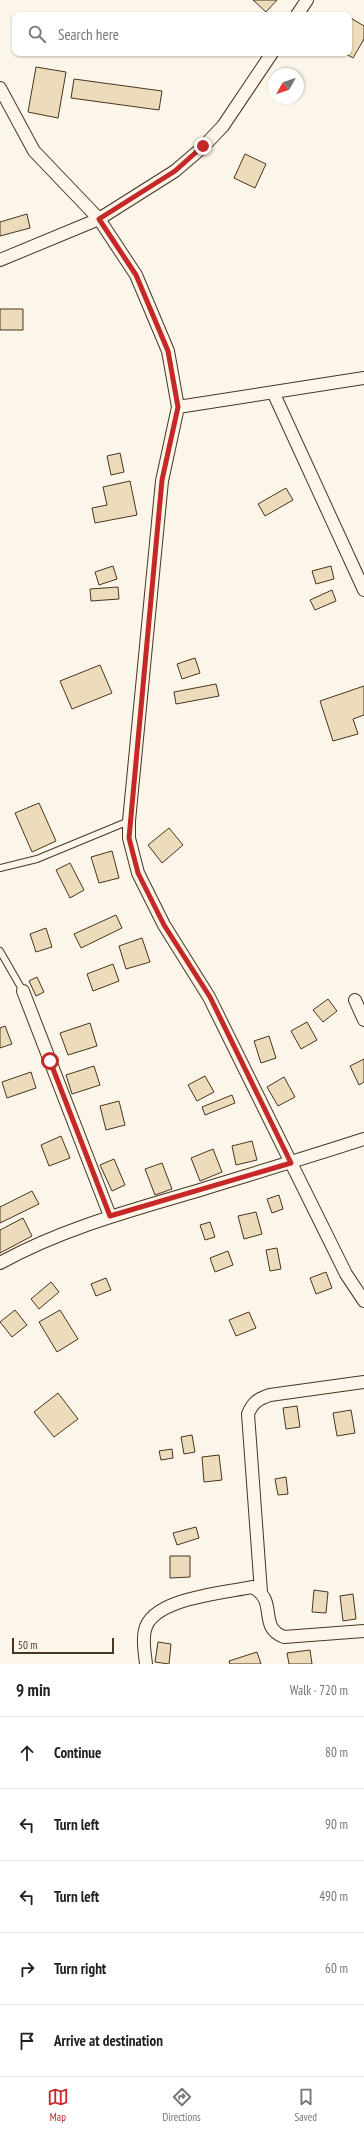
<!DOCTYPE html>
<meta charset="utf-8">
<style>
:root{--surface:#fff;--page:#f6f6f6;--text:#202124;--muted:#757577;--line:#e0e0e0;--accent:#c62828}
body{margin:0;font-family:"PT Sans Narrow",sans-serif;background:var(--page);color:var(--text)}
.compass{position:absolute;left:268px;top:68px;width:36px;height:36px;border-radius:50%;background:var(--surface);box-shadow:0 1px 3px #0004;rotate:230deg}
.scale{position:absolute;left:12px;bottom:10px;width:102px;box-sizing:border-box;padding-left:4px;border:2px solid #4a3520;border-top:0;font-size:11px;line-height:14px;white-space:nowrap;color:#4a3520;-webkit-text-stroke:3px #fbf6e9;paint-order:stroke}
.stop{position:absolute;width:12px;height:12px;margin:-9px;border:3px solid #c62828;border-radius:50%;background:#fff}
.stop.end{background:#c62828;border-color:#fff;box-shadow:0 1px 4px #0008}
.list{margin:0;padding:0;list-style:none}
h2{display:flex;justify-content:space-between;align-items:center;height:52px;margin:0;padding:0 16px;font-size:17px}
h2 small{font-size:13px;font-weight:400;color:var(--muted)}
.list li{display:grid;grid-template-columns:26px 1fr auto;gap:12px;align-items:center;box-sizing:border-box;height:72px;padding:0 16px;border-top:1px solid var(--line)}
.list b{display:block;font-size:15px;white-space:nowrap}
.list em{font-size:13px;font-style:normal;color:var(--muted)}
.icon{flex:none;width:22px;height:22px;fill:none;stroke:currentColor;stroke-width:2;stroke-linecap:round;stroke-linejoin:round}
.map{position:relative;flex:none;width:364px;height:1664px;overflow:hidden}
.search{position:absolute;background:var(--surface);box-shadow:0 1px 3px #0004;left:12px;right:12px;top:12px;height:44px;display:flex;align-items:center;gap:10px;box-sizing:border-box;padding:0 14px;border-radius:8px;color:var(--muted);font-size:15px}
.sheet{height:412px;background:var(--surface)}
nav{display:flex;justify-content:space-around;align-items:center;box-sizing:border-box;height:56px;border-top:1px solid var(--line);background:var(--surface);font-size:11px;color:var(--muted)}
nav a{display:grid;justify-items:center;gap:2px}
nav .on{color:var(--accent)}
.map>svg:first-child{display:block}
.building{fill:#ecdcbc;stroke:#4a3520}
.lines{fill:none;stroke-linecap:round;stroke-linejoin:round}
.service-casing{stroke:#4a3520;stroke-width:8}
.minor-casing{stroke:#4a3520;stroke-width:14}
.service{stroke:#fbf6e9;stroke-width:6}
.minor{stroke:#fbf6e9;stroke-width:12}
.route{stroke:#c62828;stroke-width:5}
</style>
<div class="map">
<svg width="364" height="1664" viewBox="0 0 364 1664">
<rect width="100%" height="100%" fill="#fbf6e9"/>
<path class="building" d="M 253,0 L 277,0 L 266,12 Z
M 349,17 L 364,26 L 364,39 L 353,58 L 344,53 L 349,53 Z
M 36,67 L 66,72 L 58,118 L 28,112 Z
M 74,79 L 162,91 L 159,110 L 71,98 Z
M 245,154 L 266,164 L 255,188 L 234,178 Z
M 27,214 L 30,228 L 0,236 L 0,222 Z
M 0,309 L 23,309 L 23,330 L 0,330 Z
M 120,453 L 124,472 L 111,475 L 107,456 Z
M 130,481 L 137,515 L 95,523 L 92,508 L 107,505 L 103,487 Z
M 286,488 L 293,500 L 265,516 L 258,504 Z
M 113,566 L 117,579 L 99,585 L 95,572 Z
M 331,566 L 334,579 L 316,584 L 312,571 Z
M 118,587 L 119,599 L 91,601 L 90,589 Z
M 332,590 L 336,601 L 315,610 L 310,600 Z
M 195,658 L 200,673 L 182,679 L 177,664 Z
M 100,665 L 112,693 L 72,709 L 60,681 Z
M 216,684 L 219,696 L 176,704 L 174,692 Z
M 364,686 L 364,715 L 353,719 L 358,734 L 333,741 L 320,701 Z
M 39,803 L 56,841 L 32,852 L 15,813 Z
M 169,828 L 183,845 L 162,863 L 148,845 Z
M 112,851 L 119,878 L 99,883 L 91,857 Z
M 70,863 L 84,890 L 70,898 L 56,870 Z
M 116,915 L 122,928 L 81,948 L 74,934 Z
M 46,928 L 52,947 L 36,952 L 30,934 Z
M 142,938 L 150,962 L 126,969 L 119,946 Z
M 113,964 L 119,981 L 93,991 L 87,974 Z
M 37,977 L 44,992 L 36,996 L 29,981 Z
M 328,999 L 337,1011 L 323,1022 L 313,1010 Z
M 307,1022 L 317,1040 L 301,1049 L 291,1031 Z
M 90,1023 L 97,1046 L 68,1055 L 60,1033 Z
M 5,1026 L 12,1044 L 0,1048 L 0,1028 Z
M 269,1036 L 276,1058 L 261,1063 L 254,1041 Z
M 364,1059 L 364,1082 L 359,1085 L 350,1066 Z
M 94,1066 L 100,1085 L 72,1094 L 66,1075 Z
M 31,1072 L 36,1088 L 7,1098 L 2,1082 Z
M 205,1076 L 214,1092 L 197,1101 L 188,1085 Z
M 284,1077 L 295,1097 L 278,1106 L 267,1087 Z
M 232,1095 L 235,1103 L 205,1115 L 202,1107 Z
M 119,1101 L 125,1125 L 106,1130 L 100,1106 Z
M 61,1136 L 70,1158 L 49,1166 L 41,1145 Z
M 252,1141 L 257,1160 L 236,1165 L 232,1146 Z
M 213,1149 L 222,1172 L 200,1181 L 191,1158 Z
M 114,1159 L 125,1185 L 112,1191 L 100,1165 Z
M 162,1163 L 172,1189 L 155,1195 L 145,1169 Z
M 32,1191 L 39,1204 L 0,1223 L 0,1207 Z
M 279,1195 L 283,1209 L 272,1213 L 267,1199 Z
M 256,1212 L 262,1234 L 244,1239 L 238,1216 Z
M 23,1218 L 32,1236 L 0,1253 L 0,1230 Z
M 210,1222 L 215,1237 L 205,1240 L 200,1225 Z
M 277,1248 L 281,1269 L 270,1271 L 266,1250 Z
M 228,1251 L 233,1265 L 215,1272 L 210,1258 Z
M 326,1272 L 332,1288 L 316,1294 L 310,1278 Z
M 106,1278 L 111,1290 L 96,1296 L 91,1284 Z
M 51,1282 L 59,1292 L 39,1309 L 31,1299 Z
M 15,1310 L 27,1325 L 12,1337 L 0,1322 Z
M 60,1310 L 78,1339 L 57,1352 L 39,1322 Z
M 249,1312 L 256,1328 L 236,1336 L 229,1320 Z
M 58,1393 L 78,1419 L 54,1437 L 34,1412 Z
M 297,1406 L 300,1427 L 286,1429 L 283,1408 Z
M 351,1410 L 355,1433 L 337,1436 L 333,1413 Z
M 192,1435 L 195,1452 L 184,1454 L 181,1437 Z
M 172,1449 L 173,1458 L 161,1460 L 159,1451 Z
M 219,1455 L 222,1480 L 204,1482 L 202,1457 Z
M 286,1477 L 288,1494 L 278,1495 L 275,1479 Z
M 196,1527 L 199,1538 L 177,1545 L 173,1533 Z
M 170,1556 L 190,1556 L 190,1577 L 170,1578 Z
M 314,1590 L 328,1592 L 326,1613 L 312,1612 Z
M 353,1594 L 356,1619 L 343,1621 L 340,1596 Z
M 158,1642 L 171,1644 L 169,1664 L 155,1662 Z
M 310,1650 L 312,1664 L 289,1664 L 287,1653 Z
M 257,1652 L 261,1664 L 230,1664 L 229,1661 Z"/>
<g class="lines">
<g class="service-casing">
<path id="service" d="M 0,868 L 37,859 L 129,821
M 0,951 L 23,991"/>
</g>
<g class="minor-casing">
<path id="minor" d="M 297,15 L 307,0
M 0,88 L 34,151 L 99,219 L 136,275 L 168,351 L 178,407 L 162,481 L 129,821 L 129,838 L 138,873 L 164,925 L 209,997 L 346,1274 L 364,1301
M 0,260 L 99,219 L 175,171 L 203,147 L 223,126 L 272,53
M 273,392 L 364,590
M 178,407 L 364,378
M 23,991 L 110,1216
M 355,1000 L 364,1020
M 0,1263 C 60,1230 125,1212 190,1193 C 248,1175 306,1158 364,1139
M 261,1592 L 248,1414 C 253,1402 258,1399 270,1395 L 364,1382
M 146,1664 C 145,1654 142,1640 145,1630 C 152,1598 225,1593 252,1587 C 279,1600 257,1627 284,1637 L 364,1631"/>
</g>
<use href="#service" class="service"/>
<use href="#minor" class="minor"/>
</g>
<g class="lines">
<path class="route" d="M 50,1061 L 110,1216 L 291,1163 L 210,997 L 164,925 L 138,873 L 129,838 L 162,480 L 178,407 L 168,351 L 136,275 L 99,219 L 175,171 L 203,146"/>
</g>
</svg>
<svg class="compass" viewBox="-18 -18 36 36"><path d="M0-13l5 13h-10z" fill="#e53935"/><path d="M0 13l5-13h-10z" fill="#757577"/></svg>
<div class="scale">50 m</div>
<div class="stop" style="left:50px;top:1061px"></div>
<div class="stop end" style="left:203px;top:146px"></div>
<div class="search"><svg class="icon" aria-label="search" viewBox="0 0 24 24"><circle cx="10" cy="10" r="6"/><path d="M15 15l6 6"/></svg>Search here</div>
</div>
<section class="sheet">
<h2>9 min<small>Walk · 720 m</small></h2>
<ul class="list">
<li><svg class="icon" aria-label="ahead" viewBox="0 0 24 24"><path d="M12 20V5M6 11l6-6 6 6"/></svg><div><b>Continue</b></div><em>80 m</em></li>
<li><svg class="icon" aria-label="left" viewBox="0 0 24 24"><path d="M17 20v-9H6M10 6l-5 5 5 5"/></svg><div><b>Turn left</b></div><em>90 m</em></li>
<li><svg class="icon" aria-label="left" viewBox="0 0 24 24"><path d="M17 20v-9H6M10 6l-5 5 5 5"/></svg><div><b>Turn left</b></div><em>490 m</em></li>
<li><svg class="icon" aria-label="right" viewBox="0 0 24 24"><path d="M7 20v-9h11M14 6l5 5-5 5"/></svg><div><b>Turn right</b></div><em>60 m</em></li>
<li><svg class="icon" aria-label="arrive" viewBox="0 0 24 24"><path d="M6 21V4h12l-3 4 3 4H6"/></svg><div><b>Arrive at destination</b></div></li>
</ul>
</section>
<nav>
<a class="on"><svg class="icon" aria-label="map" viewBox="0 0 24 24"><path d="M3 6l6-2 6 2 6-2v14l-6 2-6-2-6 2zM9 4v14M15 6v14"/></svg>Map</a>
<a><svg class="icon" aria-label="directions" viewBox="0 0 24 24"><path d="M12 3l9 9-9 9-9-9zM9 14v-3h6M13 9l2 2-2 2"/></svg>Directions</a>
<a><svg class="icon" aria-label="saved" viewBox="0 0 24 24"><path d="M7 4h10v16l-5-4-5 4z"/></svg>Saved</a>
</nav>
